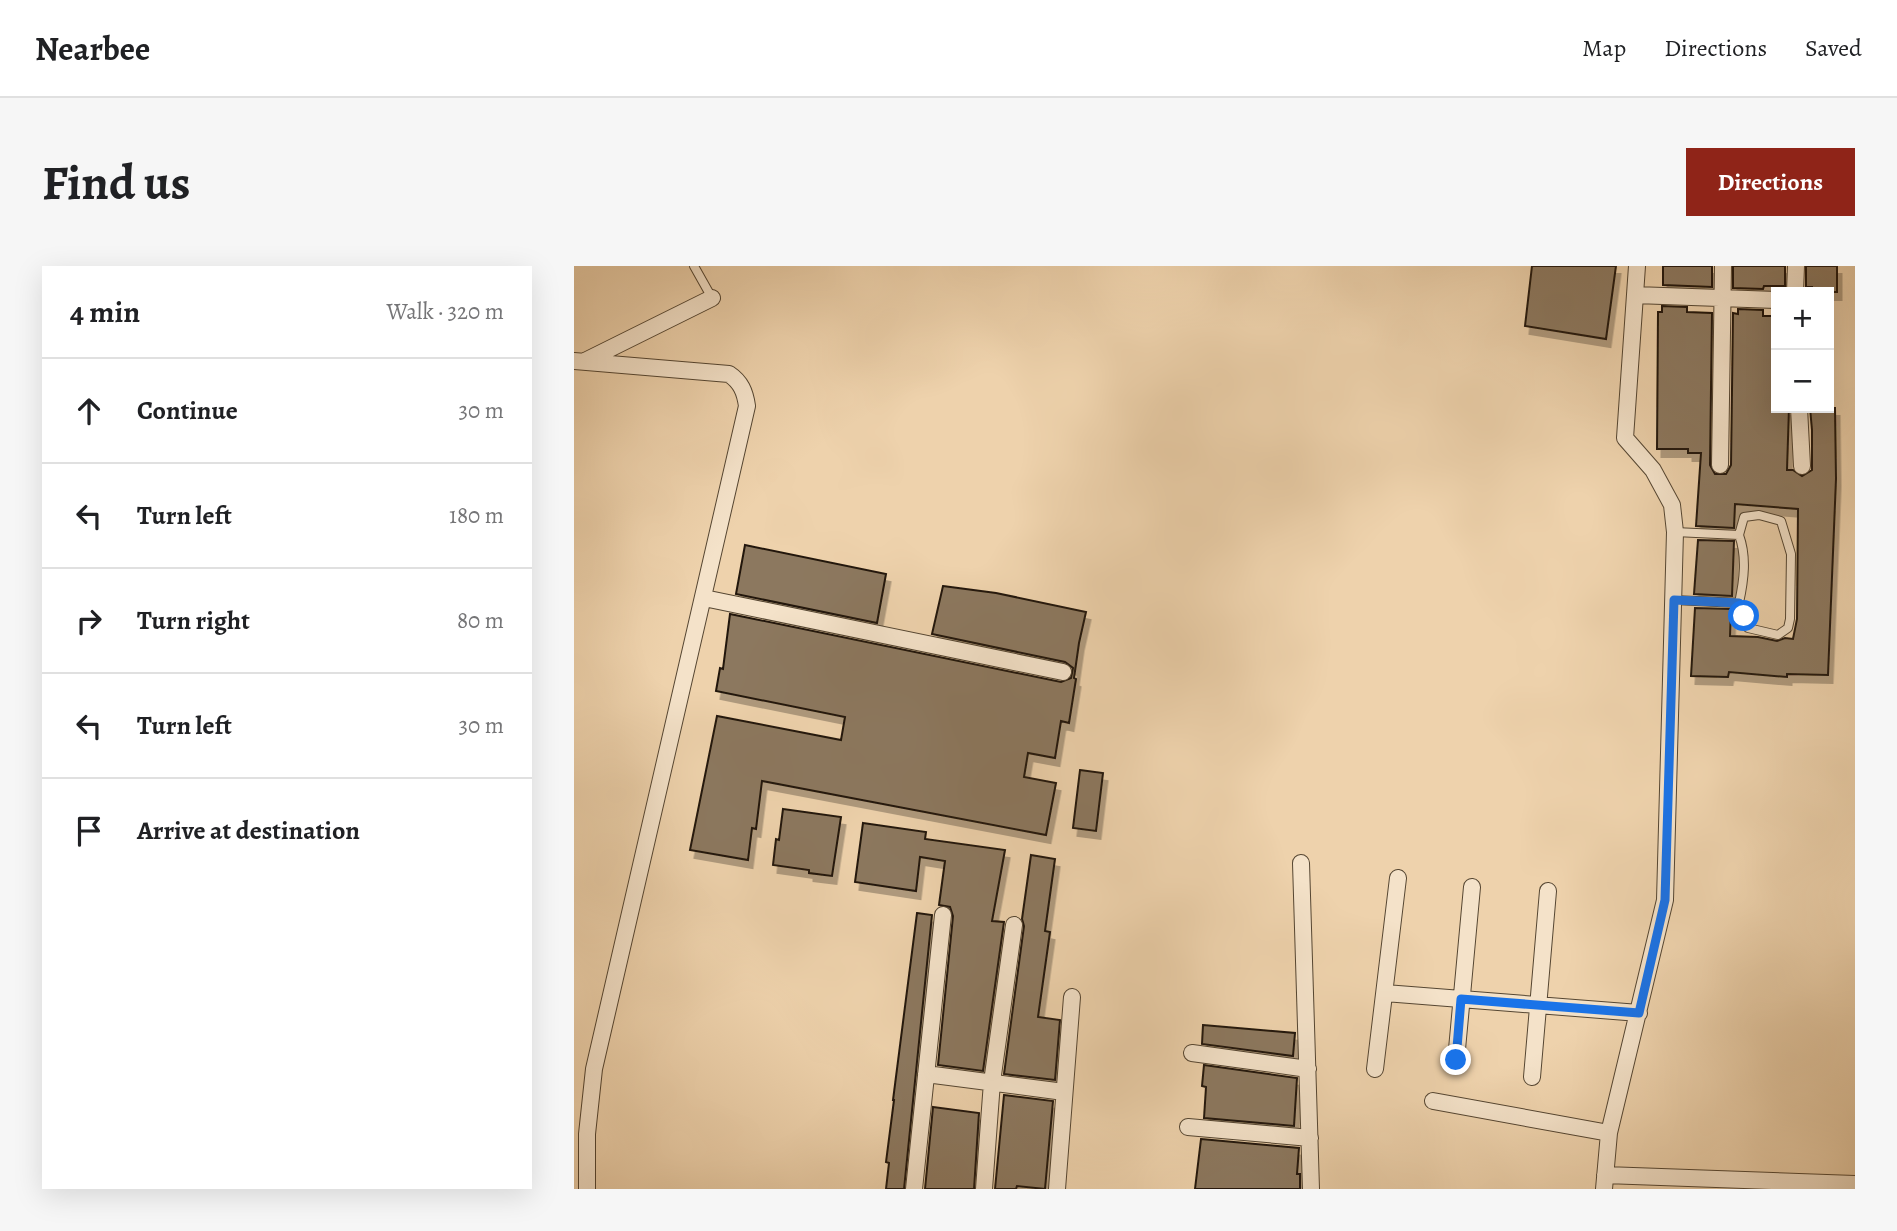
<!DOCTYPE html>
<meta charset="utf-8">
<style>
:root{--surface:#fff;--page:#f6f6f6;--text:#202124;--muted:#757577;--line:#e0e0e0;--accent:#8f2418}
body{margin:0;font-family:Alegreya,serif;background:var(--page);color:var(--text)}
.controls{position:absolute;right:21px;top:21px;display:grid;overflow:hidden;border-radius:0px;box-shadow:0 7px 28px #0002}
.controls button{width:63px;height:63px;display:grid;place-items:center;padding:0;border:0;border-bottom:2px solid var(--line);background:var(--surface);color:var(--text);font:35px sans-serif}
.stop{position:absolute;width:21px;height:21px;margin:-16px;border:5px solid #1a73e8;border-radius:50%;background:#fff}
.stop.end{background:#1a73e8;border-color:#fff;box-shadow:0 2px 7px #0008}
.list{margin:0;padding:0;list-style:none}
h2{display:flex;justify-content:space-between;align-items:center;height:91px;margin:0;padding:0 28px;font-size:30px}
h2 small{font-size:23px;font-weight:400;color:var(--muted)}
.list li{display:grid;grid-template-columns:46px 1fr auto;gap:21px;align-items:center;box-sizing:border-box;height:105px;padding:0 28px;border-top:2px solid var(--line)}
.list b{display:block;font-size:26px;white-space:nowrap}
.list em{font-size:23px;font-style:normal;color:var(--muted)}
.icon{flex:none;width:38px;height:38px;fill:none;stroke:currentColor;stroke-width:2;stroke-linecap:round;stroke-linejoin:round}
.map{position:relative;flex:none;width:1281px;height:923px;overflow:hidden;border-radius:0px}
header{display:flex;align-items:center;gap:42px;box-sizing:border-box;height:98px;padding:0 35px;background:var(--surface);border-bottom:2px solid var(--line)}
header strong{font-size:33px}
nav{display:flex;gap:38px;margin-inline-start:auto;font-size:24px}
.intro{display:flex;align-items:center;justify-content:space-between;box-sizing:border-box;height:168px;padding:0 42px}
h1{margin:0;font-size:49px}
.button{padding:18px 32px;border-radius:0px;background:var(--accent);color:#fff;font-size:24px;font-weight:700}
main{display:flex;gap:42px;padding:0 42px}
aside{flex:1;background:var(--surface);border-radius:0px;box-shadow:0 7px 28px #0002}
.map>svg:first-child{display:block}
.building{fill:#8c785e;stroke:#22170a;stroke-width:2;filter:url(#shadow)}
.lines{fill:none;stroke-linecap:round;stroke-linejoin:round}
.lane-casing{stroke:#554632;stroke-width:10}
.street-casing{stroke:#554632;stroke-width:18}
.lane{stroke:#f4e2c9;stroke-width:8}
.street{stroke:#f4e2c9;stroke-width:16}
.route{stroke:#1a73e8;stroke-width:9}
</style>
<header>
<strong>Nearbee</strong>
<nav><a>Map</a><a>Directions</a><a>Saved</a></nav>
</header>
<div class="intro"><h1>Find us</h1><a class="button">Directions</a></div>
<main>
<aside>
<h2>4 min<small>Walk · 320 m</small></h2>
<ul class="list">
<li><svg class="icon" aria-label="ahead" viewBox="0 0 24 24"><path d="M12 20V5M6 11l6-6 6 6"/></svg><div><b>Continue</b></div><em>30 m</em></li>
<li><svg class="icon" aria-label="left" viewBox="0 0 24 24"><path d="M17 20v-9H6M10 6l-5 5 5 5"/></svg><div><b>Turn left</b></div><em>180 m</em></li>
<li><svg class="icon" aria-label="right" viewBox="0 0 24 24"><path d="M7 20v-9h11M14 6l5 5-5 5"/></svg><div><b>Turn right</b></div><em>80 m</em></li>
<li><svg class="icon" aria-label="left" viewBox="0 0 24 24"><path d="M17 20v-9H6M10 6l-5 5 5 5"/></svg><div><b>Turn left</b></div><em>30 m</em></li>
<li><svg class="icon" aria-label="arrive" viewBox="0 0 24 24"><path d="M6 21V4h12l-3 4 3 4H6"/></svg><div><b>Arrive at destination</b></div></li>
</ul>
</aside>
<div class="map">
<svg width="1281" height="923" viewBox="0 0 1281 923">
<defs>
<filter id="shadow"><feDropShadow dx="4.5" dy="8" stdDeviation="0" flood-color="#0004"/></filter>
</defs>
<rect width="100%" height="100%" fill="#eed2ac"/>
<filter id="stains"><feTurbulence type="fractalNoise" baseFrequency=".00286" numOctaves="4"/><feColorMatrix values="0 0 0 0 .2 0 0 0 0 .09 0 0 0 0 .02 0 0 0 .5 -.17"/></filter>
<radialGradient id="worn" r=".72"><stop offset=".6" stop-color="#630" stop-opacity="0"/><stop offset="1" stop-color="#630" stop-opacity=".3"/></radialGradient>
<path class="building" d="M 958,0 L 1042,0 L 1032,73 L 951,60 Z
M 1089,0 L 1138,0 L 1138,21 L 1089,19 Z
M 1159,0 L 1211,0 L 1211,20 L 1190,20 L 1189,23 L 1159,22 Z
M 1232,0 L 1263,0 L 1263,26 L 1238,26 L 1238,21 L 1232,21 Z
M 1088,40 L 1113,41 L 1113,46 L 1138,47 L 1136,199 L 1141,208 L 1152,208 L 1157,199 L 1159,47 L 1164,48 L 1164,43 L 1189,44 L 1189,50 L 1202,50 L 1202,142 L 1215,142 L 1213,204 L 1219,204 L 1228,210 L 1238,204 L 1238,164 L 1236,142 L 1261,142 L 1262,213 L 1254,409 L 1213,408 L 1213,411 L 1155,406 L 1154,411 L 1117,410 L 1121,342 L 1157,343 L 1156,370 L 1184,371 L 1203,375 L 1211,372 L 1219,373 L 1223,353 L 1224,243 L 1161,238 L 1160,262 L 1122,260 L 1127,187 L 1114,187 L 1114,183 L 1083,183 L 1084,46 L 1088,46 Z
M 1124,274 L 1160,275 L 1158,330 L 1120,328 Z
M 171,279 L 312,308 L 303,357 L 162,328 Z
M 369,320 L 422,327 L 512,346 L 505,377 L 500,412 L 502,413 L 495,457 L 487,455 L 481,492 L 454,487 L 450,511 L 482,517 L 472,569 L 188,515 L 182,563 L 178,562 L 174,594 L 116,584 L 143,450 L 267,474 L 271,451 L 142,425 L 146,402 L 149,403 L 156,348 L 487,416 L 497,412 L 499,402 L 491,396 L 358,368 Z
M 506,504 L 529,507 L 522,565 L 499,562 Z
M 209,543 L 267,551 L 258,610 L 235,607 L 235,604 L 199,599 L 202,573 L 205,574 Z
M 289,557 L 352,566 L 351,573 L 431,584 L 418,655 L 430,656 L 409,805 L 364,799 L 379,650 L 376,641 L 365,639 L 371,595 L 346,591 L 342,625 L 281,616 Z
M 457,589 L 481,593 L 471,665 L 476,666 L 464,751 L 486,754 L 481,814 L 430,808 L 450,660 L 448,653 Z
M 343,647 L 358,649 L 330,923 L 312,923 L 315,897 L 312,896 L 320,834 L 319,834 Z
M 629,759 L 721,767 L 719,790 L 628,778 Z
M 630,799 L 723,812 L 720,860 L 630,852 L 632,821 L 628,820 Z
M 430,829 L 479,835 L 471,923 L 443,920 L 442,923 L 421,923 Z
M 359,841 L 405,847 L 400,923 L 351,923 Z
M 627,873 L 725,882 L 723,908 L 726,908 L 726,923 L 621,923 Z"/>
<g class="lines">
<g class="lane-casing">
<path id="lane" d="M 120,0 L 138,32
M 1165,269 L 1170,251 L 1185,249 L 1207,255 L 1217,288 L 1216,353 L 1214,362 L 1204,369 L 1174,362 L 1165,337
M 1100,334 L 1165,337 C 1170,314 1173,291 1165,269 L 1101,266"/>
</g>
<g class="street-casing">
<path id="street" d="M 1221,26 L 1222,0
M 1061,29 L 1202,34
M 0,95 L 155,108 C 167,116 171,126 173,140 L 20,803 L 13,868 L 13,923
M 11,95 L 138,32
M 1225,142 L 1228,200
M 1146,199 L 1149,0
M 130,332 L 489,406
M 727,597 L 737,923
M 811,727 L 1065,747
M 618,787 L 734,803
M 882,794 L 898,621
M 801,803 L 824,612
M 352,808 L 490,826
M 958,811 L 974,625
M 859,835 L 1035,867
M 614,861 L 736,872
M 1031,909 L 1281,918
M 340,923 L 369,649
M 410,923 L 418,816 L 440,659
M 483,923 L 498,731
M 1030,923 L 1035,867 L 1091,634 L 1101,266 L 1098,239 L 1079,204 L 1051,172 L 1063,0"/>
</g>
<use href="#lane" class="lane"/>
<use href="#street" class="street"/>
</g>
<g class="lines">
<path class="route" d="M 882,794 L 887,733 L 1065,747 L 1091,634 L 1100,334 L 1165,337 L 1170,350"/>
</g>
<rect width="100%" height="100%" filter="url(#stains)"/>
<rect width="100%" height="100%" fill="url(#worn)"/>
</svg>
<div class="controls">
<button>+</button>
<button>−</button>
</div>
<div class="stop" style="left:1170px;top:350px"></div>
<div class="stop end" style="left:882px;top:794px"></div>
</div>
</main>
